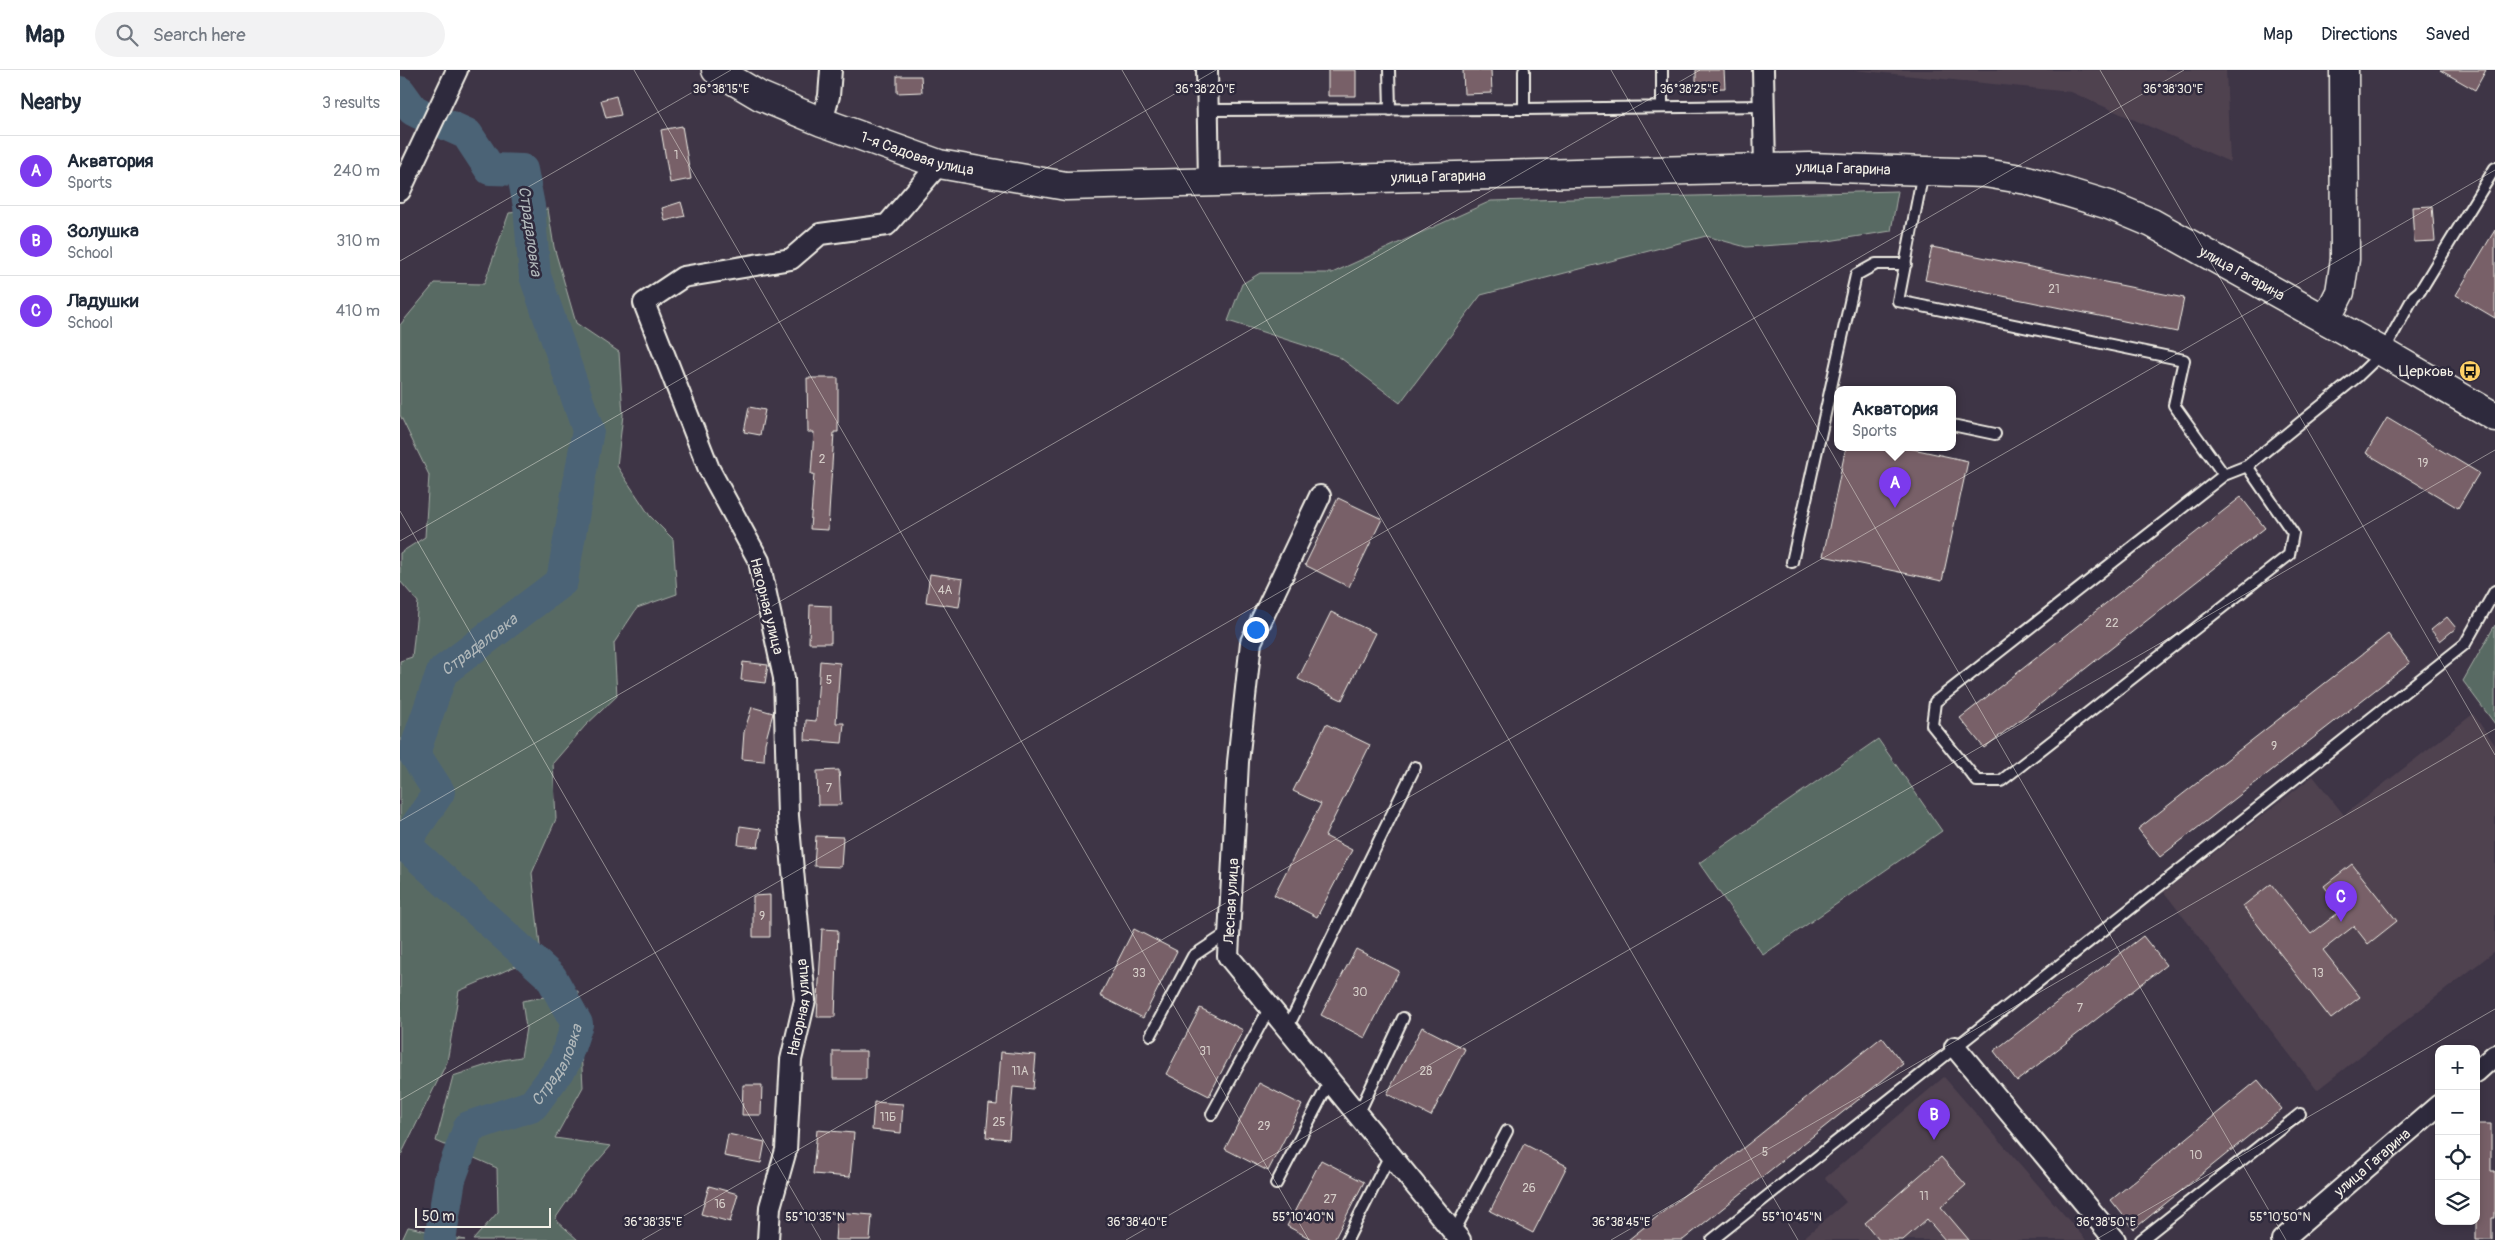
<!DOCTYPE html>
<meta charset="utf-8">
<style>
:root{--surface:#fff;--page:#f2f2f3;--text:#1f2937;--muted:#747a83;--line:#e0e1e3;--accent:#7c3aed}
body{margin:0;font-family:Pangolin,sans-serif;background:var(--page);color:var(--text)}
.controls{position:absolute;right:15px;bottom:15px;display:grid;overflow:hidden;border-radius:10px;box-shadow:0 2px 8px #0003}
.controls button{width:45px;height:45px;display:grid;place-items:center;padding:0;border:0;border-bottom:1px solid var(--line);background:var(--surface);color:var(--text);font:25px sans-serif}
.scale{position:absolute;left:15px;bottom:12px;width:136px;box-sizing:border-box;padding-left:5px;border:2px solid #f4f1e8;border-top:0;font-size:14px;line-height:18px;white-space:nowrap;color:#f4f1e8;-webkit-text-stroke:4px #2f2a3d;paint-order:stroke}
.you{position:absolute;left:855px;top:559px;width:18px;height:18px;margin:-12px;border:4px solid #fff;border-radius:50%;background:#1a73e8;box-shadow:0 0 0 8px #1a73e833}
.badge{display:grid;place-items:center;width:32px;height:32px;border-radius:50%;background:var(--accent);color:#fff;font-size:16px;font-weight:700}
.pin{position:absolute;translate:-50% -41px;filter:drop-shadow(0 1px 2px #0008)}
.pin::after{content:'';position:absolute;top:26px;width:18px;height:15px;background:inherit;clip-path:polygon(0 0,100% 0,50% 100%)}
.popup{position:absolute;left:1434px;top:316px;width:122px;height:65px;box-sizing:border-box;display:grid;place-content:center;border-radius:10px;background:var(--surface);filter:drop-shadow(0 1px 4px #0005);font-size:16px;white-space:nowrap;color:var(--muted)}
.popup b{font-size:19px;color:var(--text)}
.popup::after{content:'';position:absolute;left:50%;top:100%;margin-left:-10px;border:10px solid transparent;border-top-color:var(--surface)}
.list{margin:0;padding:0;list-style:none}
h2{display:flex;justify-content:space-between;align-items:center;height:65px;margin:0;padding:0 20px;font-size:21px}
h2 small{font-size:16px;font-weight:400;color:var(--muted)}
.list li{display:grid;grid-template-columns:32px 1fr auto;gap:15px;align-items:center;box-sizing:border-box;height:70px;padding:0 20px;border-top:1px solid var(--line)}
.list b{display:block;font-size:19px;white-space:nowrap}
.list p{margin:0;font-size:16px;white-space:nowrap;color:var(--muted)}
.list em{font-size:16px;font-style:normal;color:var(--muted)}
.icon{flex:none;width:28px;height:28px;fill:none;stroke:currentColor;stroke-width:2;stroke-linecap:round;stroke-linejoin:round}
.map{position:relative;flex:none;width:2095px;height:1170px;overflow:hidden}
header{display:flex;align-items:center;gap:30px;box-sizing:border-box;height:70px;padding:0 25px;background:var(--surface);border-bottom:1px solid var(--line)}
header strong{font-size:24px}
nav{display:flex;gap:28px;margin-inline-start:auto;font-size:18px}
.search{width:350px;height:45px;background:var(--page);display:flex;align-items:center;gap:12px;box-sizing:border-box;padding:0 18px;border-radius:28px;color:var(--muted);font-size:19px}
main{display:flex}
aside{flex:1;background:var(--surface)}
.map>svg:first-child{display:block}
.built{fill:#4f4250}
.green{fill:#596b64;stroke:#a6aea6}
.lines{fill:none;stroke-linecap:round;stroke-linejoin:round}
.river{stroke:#4c6376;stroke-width:32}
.building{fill:#786068;stroke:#f4f1e8}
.lane-casing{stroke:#f4f1e8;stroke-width:14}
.street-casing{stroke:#f4f1e8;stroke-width:24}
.secondary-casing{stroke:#f4f1e8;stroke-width:31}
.lane{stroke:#2f2a3d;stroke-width:10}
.street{stroke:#2f2a3d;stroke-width:20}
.secondary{stroke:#2f2a3d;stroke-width:28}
.ticks{fill:none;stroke:#f4f1e8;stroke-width:1;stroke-opacity:0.45}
.labels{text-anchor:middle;stroke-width:5;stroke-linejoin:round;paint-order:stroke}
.number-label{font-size:12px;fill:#d5cdc8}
.street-label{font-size:15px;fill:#f4f1e8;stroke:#2f2a3d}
.poi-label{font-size:15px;fill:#f4f1e8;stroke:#2f2a3d;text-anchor:end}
.water-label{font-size:16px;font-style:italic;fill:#b1b8ba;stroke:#2f2a3d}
.ticks-label{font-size:12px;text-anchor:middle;fill:#f4f1e8;stroke:#2f2a3d;stroke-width:5;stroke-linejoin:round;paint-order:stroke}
</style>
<header>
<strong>Map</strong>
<div class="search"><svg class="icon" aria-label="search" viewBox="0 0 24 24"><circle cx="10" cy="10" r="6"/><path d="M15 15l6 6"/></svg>Search here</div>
<nav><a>Map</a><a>Directions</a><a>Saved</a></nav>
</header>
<main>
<aside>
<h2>Nearby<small>3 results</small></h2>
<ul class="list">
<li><span class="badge">A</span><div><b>Акватория</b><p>Sports</p></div><em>240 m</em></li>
<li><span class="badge">B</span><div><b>Золушка</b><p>School</p></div><em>310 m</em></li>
<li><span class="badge">C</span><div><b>Ладушки</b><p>School</p></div><em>410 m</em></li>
</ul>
</aside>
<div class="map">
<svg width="2095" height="1170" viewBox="0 0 2095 1170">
<rect width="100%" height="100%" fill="#3e3546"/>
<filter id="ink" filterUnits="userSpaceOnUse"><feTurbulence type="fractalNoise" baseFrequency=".02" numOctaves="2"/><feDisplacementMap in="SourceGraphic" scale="10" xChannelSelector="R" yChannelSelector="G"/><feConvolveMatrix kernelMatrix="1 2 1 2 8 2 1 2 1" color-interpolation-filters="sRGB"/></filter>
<g filter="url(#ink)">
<path class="built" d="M 1454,0 L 1826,0 L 1830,92 L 1671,22 Z
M 2073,644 L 2095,675 L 2095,881 L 1917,1020 L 1764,822 L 1913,706 L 1944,745 Z
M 1544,1007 L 1686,1170 L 1401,1170 L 1446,1132 L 1425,1108 Z"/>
<path class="green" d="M 1498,121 L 1491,161 L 1422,172 L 1346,177 L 1306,166 L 1081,225 L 1000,333 L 938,286 L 828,251 L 842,214 L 860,203 L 932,203 L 1091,131 Z
M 148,139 L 154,177 L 176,253 L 219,282 L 223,345 L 217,396 L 250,446 L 273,469 L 277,524 L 237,538 L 214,573 L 217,626 L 185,656 L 153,693 L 156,749 L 132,803 L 141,885 L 59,921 L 47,992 L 0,1087 L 0,591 L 12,587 L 18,532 L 0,511 L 0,483 L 25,467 L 29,405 L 0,345 L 0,255 L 35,213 L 84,214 L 109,143 Z
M 2095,555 L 2095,654 L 2063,611 Z
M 1478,669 L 1542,761 L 1363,885 L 1299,793 Z
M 178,921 L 183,1017 L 155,1068 L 211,1076 L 183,1108 L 155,1149 L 178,1170 L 73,1170 L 98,1142 L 97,1098 L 36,1071 L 53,1006 L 102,990 L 121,987 L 126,958 L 122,931 Z
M 8,1157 L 9,1157 L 65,1170 L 2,1170 Z"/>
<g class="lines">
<g class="river">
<path d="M 0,22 L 13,40 L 21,44"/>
<path id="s1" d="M 40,1170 L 50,1109 L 69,1057 L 133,1035 L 164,993 L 177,954 L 151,907 L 4,774 L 39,722 L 14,683 L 42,602 L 162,511 L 188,360 L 135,206 L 129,136 L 122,100 L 90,99 L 67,64 L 49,56"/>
</g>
</g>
<path class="building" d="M 928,0 L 956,0 L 956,26 L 928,26 Z
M 1063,0 L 1091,0 L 1092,23 L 1064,24 Z
M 1296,0 L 1324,0 L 1325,18 L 1296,19 Z
M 2040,0 L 2086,0 L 2075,20 Z
M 497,6 L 521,6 L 522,22 L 497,23 Z
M 216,26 L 221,45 L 206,48 L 201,30 Z
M 282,56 L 291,109 L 270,113 L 261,60 Z
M 281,132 L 285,146 L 265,151 L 262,138 Z
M 2032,136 L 2035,171 L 2014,172 L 2012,137 Z
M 2095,160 L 2095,248 L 2056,225 Z
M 1532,177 L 1784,228 L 1777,262 L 1525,210 Z
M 407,308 L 438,308 L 438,362 L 434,362 L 428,460 L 410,459 L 414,404 L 411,404 L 414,362 L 408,362 Z
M 349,337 L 365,340 L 360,365 L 344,362 Z
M 1987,348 L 2079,403 L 2058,438 L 1966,383 Z
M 1446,377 L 1504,377 L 1568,391 L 1542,511 L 1423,486 Z
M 1841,427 L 1865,458 L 1584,678 L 1560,648 Z
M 938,428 L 982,449 L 949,517 L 905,495 Z
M 530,504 L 563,509 L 559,537 L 526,532 Z
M 410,535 L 431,536 L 431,573 L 409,573 Z
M 931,542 L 975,563 L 942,630 L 898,609 Z
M 2047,547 L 2056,558 L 2040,571 L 2031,560 Z
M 1988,564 L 2010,593 L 1760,787 L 1738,759 Z
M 420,591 L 440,593 L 436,653 L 444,653 L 442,673 L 405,670 L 406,650 L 416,651 Z
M 343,592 L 368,595 L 365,613 L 341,610 Z
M 352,637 L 373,643 L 365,673 L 364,691 L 342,689 L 344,662 Z
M 926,654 L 970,675 L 925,766 L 952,780 L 917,847 L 874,825 L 921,734 L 893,721 Z
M 439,700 L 441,735 L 418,735 L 417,701 Z
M 340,756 L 361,759 L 358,777 L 338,775 Z
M 416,766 L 443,767 L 441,797 L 414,796 Z
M 1952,794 L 1997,851 L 1968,874 L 1954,856 L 1923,880 L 1960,927 L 1931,949 L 1843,836 L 1871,814 L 1911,864 L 1942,840 L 1924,816 Z
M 370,825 L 370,867 L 353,867 L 353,826 Z
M 422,859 L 438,860 L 435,947 L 417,947 Z
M 734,859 L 777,881 L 743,948 L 700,926 Z
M 1743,866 L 1766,895 L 1617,1011 L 1594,981 Z
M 956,879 L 999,901 L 965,968 L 921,945 Z
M 800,938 L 843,960 L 809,1026 L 766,1004 Z
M 1022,957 L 1065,979 L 1031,1046 L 987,1024 Z
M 1482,967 L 1503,994 L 1283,1170 L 1228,1170 Z
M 433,981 L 466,981 L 466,1009 L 433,1009 Z
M 601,982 L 636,985 L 633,1019 L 613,1017 L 609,1069 L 586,1067 L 589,1034 L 597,1035 Z
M 1858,1010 L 1882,1039 L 1734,1159 L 1711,1130 Z
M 859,1013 L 902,1035 L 868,1101 L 825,1079 Z
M 343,1015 L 362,1015 L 361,1045 L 342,1045 Z
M 474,1032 L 503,1034 L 501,1063 L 472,1060 Z
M 2076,1054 L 2091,1054 L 2091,1101 L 2095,1101 L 2095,1148 L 2092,1148 L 2092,1170 L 2076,1170 Z
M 417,1060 L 454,1063 L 450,1107 L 413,1104 Z
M 328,1064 L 365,1072 L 361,1093 L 324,1086 Z
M 1124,1074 L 1167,1096 L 1133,1163 L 1090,1141 Z
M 1541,1087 L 1566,1115 L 1541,1137 L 1569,1170 L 1545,1170 L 1527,1149 L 1503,1170 L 1479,1170 L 1465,1153 Z
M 921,1090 L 964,1112 L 934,1170 L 913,1170 L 887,1156 Z
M 309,1116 L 338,1124 L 330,1152 L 301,1144 Z
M 437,1142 L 472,1145 L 470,1170 L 435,1170 Z"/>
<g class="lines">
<g class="lane-casing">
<path id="lane" d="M 989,0 L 990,40
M 1262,0 L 1262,37
M 1124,39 L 1364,36
M 808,40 L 1124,39 L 1124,0
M 1523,102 L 1498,231 L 1784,290 L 1774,335 L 1824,405
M 1552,355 L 1595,364
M 1847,396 L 1893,463 L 1889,485 L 1601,711 L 1577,711 L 1532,655 L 1535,632 L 1824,405 L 1847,396 L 1958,306 L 1983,282 L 2014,226 L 2020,221 L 2095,98
M 1392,492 L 1456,205 L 1476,194 L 1506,194
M 887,959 L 1015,697
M 751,965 L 793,886 L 829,862
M 812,1044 L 870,937
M 958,1045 L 1003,948
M 876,1114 L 930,1011
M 1053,1164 L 1107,1061
M 947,1170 L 990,1085
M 1312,1170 L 2065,574 L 2095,521
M 1741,1170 L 1900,1044"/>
</g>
<g class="street-casing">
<g id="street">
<path d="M 807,0 L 809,113"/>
<path d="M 1363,0 L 1365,99"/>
<path d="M 422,52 L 429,26 L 431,0"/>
<path d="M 0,121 L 57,0"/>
<path d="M 920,426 L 851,572 L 838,692 L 828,886 L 1060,1170"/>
<path d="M 1555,977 L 1715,1170"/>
<path d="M 2076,1002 L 2095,985"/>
<path id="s2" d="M 368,1170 L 370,1137 L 386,1080 L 391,990 L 405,930 L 388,746 L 384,608 L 359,491 L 309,399 L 244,233 L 283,207 L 391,189 L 420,164 L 487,155 L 539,94"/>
<path id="s3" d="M 1882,1170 L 2039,1035"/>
</g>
</g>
<g class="secondary-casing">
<g id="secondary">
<path id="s4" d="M 316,0 L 360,26 L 422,52 L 539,94 L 666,116 L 1409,97 L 1585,103 L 1627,110 L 1709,135 L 1752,153 L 1983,282 L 2095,347"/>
<path d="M 1926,250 L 1940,222 L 1945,189 L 1944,0"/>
</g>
</g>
<use href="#lane" class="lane"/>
<use href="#street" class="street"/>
<use href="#secondary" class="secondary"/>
</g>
</g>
<path class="ticks" d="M 234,0 L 909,1170M 722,0 L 1398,1170M 1211,0 L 1886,1170M 1700,0 L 2095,685M 0,191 L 331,0M 0,441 L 421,1170M 0,471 L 816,0M 0,751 L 1300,0M 0,1030 L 1784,0M 242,1170 L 2095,100M 726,1170 L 2095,380M 1211,1170 L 2095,659M 1695,1170 L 2095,939"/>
<defs>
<g id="bus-disc" transform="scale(1.125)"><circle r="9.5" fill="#ffd166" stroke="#2f2a3d"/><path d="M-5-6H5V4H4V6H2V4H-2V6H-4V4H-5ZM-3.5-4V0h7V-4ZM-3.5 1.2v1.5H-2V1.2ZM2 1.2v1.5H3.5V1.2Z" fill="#111"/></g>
</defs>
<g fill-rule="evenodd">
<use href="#bus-disc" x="2070" y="301"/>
</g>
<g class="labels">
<g class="number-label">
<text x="276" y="89">1</text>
<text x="1654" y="223">21</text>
<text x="422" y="393">2</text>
<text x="2023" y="397">19</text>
<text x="545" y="524">4А</text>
<text x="1712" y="557">22</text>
<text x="429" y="614">5</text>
<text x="1874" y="680">9</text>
<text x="429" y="722">7</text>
<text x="362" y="850">9</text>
<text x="739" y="907">33</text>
<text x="1918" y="907">13</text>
<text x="960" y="926">30</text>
<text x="1680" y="942">7</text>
<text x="805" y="985">31</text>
<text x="620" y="1005">11А</text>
<text x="1026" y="1005">28</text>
<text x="488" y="1051">11Б</text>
<text x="599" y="1056">25</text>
<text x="864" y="1060">29</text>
<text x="1365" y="1086">5</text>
<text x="1796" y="1089">10</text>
<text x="1129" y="1122">26</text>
<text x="1524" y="1130">11</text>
<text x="930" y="1133">27</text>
<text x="320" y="1138">16</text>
</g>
<g class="street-label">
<text dy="5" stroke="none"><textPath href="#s4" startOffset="219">1-я Садовая улица</textPath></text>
<text dy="5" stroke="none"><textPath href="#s4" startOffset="1149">улица Гагарина</textPath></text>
<text dy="5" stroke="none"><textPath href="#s4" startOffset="744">улица Гагарина</textPath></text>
<text dy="5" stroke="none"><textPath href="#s4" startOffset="1569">улица Гагарина</textPath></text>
<text transform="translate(367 536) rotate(76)" y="5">Нагорная улица</text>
<text transform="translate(831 831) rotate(-87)" y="5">Лесная улица</text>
<text dy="5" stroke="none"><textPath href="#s2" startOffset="236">Нагорная улица</textPath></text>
<text dy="5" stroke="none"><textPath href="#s3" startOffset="119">улица Гагарина</textPath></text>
</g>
<g class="poi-label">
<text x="2054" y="306">Церковь</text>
</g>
<g class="water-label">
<text transform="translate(131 161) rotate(82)" y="6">Страдаловка</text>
<text dy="6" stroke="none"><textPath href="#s1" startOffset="771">Страдаловка</textPath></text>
<text dy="6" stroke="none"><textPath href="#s1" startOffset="232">Страдаловка</textPath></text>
</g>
</g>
<g class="ticks-label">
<text x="321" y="23">36°38'15"E</text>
<text x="805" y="23">36°38'20"E</text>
<text x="1289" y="23">36°38'25"E</text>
<text x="1773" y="23">36°38'30"E</text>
<text x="415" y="1151">55°10'35"N</text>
<text x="903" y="1151">55°10'40"N</text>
<text x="1392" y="1151">55°10'45"N</text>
<text x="1880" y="1151">55°10'50"N</text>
<text x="253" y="1156">36°38'35"E</text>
<text x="737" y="1156">36°38'40"E</text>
<text x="1221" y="1156">36°38'45"E</text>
<text x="1706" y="1156">36°38'50"E</text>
</g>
</svg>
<div class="controls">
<button>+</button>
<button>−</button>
<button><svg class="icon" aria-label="locate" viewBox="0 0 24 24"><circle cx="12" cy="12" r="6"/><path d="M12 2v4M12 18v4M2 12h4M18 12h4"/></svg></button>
<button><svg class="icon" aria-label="layers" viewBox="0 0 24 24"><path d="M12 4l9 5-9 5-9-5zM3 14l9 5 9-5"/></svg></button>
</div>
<div class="scale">50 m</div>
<div class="you"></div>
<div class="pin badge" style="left:1495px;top:438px">A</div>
<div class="popup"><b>Акватория</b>Sports</div>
<div class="pin badge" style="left:1534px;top:1070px">B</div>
<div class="pin badge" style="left:1941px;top:852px">C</div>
</div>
</main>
